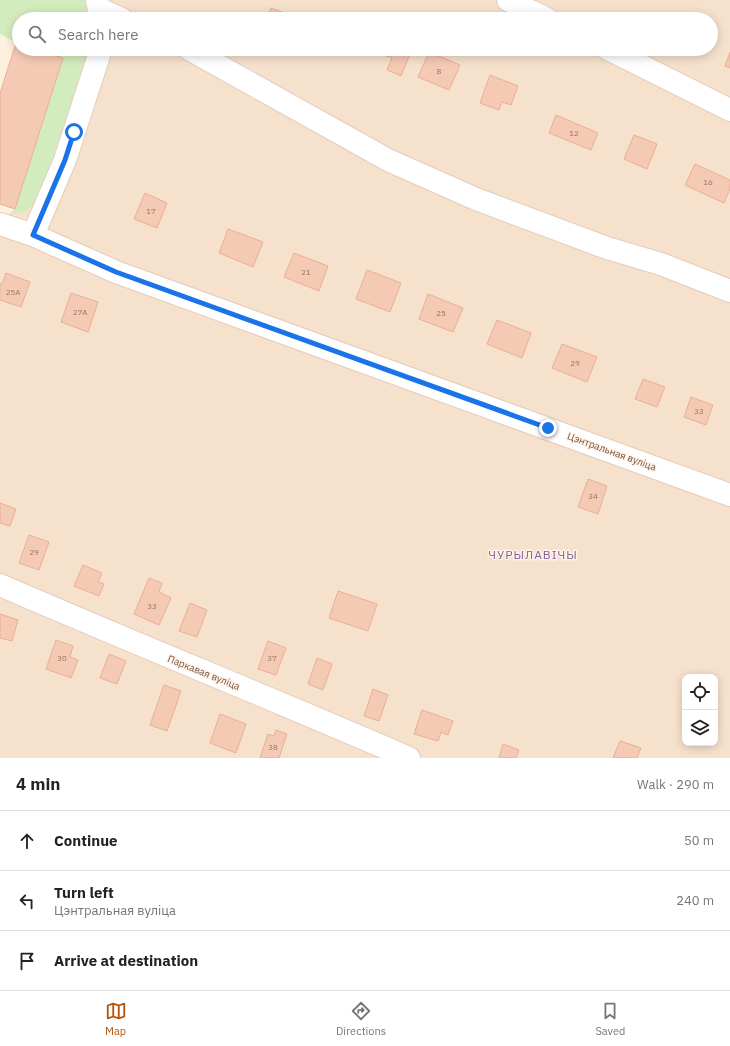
<!DOCTYPE html>
<meta charset="utf-8">
<style>
:root{--surface:#fff;--page:#f6f6f6;--text:#222;--muted:#767676;--line:#e0e0e0;--accent:#b45309}
body{margin:0;font-family:"IBM Plex Sans",sans-serif;background:var(--page);color:var(--text)}
.controls{position:absolute;right:12px;bottom:12px;display:grid;overflow:hidden;border-radius:8px;box-shadow:0 2px 10px #0003}
.controls button{width:36px;height:36px;display:grid;place-items:center;padding:0;border:0;border-bottom:1px solid var(--line);background:var(--surface);color:var(--text);font:20px sans-serif}
.stop{position:absolute;width:12px;height:12px;margin:-9px;border:3px solid #1a73e8;border-radius:50%;background:#fff}
.stop.end{background:#1a73e8;border-color:#fff;box-shadow:0 1px 4px #0008}
.list{margin:0;padding:0;list-style:none}
h2{display:flex;justify-content:space-between;align-items:center;height:52px;margin:0;padding:0 16px;font-size:17px}
h2 small{font-size:13px;font-weight:400;color:var(--muted)}
.list li{display:grid;grid-template-columns:26px 1fr auto;gap:12px;align-items:center;box-sizing:border-box;height:60px;padding:0 16px;border-top:1px solid var(--line)}
.list b{display:block;font-size:15px;white-space:nowrap}
.list p{margin:0;font-size:13px;white-space:nowrap;color:var(--muted)}
.list em{font-size:13px;font-style:normal;color:var(--muted)}
.icon{flex:none;width:22px;height:22px;fill:none;stroke:currentColor;stroke-width:2;stroke-linecap:round;stroke-linejoin:round}
.map{position:relative;flex:none;width:730px;height:758px;overflow:hidden}
.search{position:absolute;background:var(--surface);box-shadow:0 2px 10px #0003;left:12px;right:12px;top:12px;height:44px;display:flex;align-items:center;gap:10px;box-sizing:border-box;padding:0 14px;border-radius:22px;color:var(--muted);font-size:15px}
.sheet{height:232px;background:var(--surface)}
nav{display:flex;justify-content:space-around;align-items:center;box-sizing:border-box;height:56px;border-top:1px solid var(--line);background:var(--surface);font-size:11px;color:var(--muted)}
nav a{display:grid;justify-items:center;gap:2px}
nav .on{color:var(--accent)}
.map>svg:first-child{display:block}
.residential{fill:#f6e1cd;fill-rule:evenodd}
.green{fill:#d3ecbd}
.building{fill:#f5cab5;stroke:#e9af95}
.lines{fill:none;stroke-linecap:round;stroke-linejoin:round}
.minor-casing{stroke:#e4cdbe;stroke-width:24}
.minor{stroke:#fff;stroke-width:22}
.route{stroke:#1a73e8;stroke-width:5}
.labels{text-anchor:middle;stroke-width:3;stroke-linejoin:round;paint-order:stroke}
.number-label{font-size:8px;fill:#967262}
.street-label{font-size:10px;fill:#765446;stroke:#fff4e7}
.quarter-label{font-size:12px;letter-spacing:1px;fill:#83609a;stroke:#fff4e7}
</style>
<div class="map">
<svg width="730" height="758" viewBox="0 0 730 758">
<rect width="100%" height="100%" fill="#fef0df"/>
<path class="residential" d="M 105,0 L 730,0 L 730,758 L 0,758 L 0,213 L 7,216 L 38,201 L 90,49 L 711,49 L 711,19 L 99,19 ZM 685,677 L 715,677 L 715,743 L 685,743 Z"/>
<path class="green" d="M 0,0 L 86,0 L 91,19 L 19,19 L 19,44 L 0,34 Z
M 35,49 L 90,49 L 38,201 L 26,211 L 7,216 L 15,209 L 63,58 Z"/>
<path class="building" d="M 271,8 L 298,18 L 298,19 L 267,19 Z
M 16,43 L 19,44 L 19,49 L 35,49 L 63,58 L 15,209 L 0,204 L 0,93 Z
M 331,49 L 347,49 L 345,55 Z
M 376,49 L 412,49 L 401,76 L 387,70 L 392,58 L 375,52 Z
M 429,52 L 460,65 L 449,90 L 418,77 Z
M 730,52 L 730,68 L 725,66 Z
M 490,75 L 518,86 L 511,105 L 502,102 L 499,110 L 480,103 Z
M 556,115 L 598,133 L 591,150 L 549,133 Z
M 634,135 L 657,144 L 647,169 L 624,159 Z
M 695,164 L 730,180 L 730,189 L 724,203 L 685,185 Z
M 145,193 L 167,203 L 157,228 L 134,219 Z
M 228,229 L 263,242 L 253,267 L 219,253 Z
M 294,253 L 328,266 L 319,291 L 284,277 Z
M 367,270 L 401,283 L 390,312 L 356,299 Z
M 6,273 L 30,282 L 21,307 L 0,300 L 0,283 L 2,284 Z
M 71,293 L 98,302 L 88,332 L 61,322 Z
M 428,294 L 463,308 L 453,332 L 419,319 Z
M 497,320 L 531,333 L 522,358 L 487,344 Z
M 562,344 L 597,357 L 587,382 L 552,368 Z
M 643,379 L 665,387 L 657,407 L 635,399 Z
M 691,397 L 713,405 L 706,425 L 684,417 Z
M 588,479 L 607,486 L 598,514 L 578,507 Z
M 0,503 L 16,509 L 10,526 L 0,523 Z
M 29,535 L 49,542 L 39,570 L 19,563 Z
M 83,565 L 102,573 L 98,582 L 104,584 L 99,596 L 74,586 Z
M 149,578 L 162,583 L 159,592 L 171,598 L 159,625 L 134,614 Z
M 338,591 L 377,604 L 368,631 L 329,618 Z
M 190,603 L 207,610 L 197,637 L 179,631 Z
M 0,614 L 18,620 L 12,641 L 0,638 Z
M 56,640 L 73,646 L 70,657 L 78,660 L 71,678 L 46,669 Z
M 268,641 L 286,648 L 276,675 L 258,669 Z
M 109,654 L 126,661 L 117,684 L 100,678 Z
M 317,658 L 332,664 L 323,690 L 308,684 Z
M 164,685 L 181,691 L 167,731 L 150,725 Z
M 373,689 L 388,695 L 379,721 L 364,716 Z
M 422,710 L 453,721 L 448,735 L 441,732 L 438,741 L 414,734 Z
M 220,714 L 246,724 L 236,753 L 210,743 Z
M 276,730 L 287,734 L 279,758 L 260,758 L 268,734 L 274,736 Z
M 620,741 L 641,748 L 637,758 L 613,758 Z
M 503,744 L 519,750 L 516,758 L 499,758 Z"/>
<g class="lines">
<g class="minor-casing">
<path id="minor" d="M 97,0 L 99,9 L 122,19
M 508,0 L 547,19
M 189,49 L 388,160 L 476,199 L 607,248 L 661,264 L 730,291
M 608,49 L 730,110
M 0,224 L 33,235 L 116,272 L 730,495
M 33,235 L 65,160 L 101,49
M 0,585 C 136,644 273,699 409,758"/>
</g>
<use href="#minor" class="minor"/>
</g>
<g class="lines">
<path class="route" d="M 74,132 L 65,160 L 33,235 L 116,272 L 548,428"/>
</g>
<g class="labels">
<g class="number-label">
<text x="439" y="74">8</text>
<text x="574" y="136">12</text>
<text x="708" y="185">16</text>
<text x="151" y="214">17</text>
<text x="306" y="275">21</text>
<text x="13" y="295">25А</text>
<text x="80" y="315">27А</text>
<text x="441" y="316">25</text>
<text x="575" y="366">29</text>
<text x="699" y="414">33</text>
<text x="593" y="499">34</text>
<text x="34" y="555">29</text>
<text x="152" y="609">33</text>
<text x="62" y="661">30</text>
<text x="272" y="661">37</text>
<text x="273" y="750">38</text>
</g>
<g class="street-label">
<text transform="translate(612 451) rotate(20)" y="4">Цэнтральная вуліца</text>
<text transform="translate(204 672) rotate(22)" y="4">Паркавая вуліца</text>
</g>
<g class="quarter-label">
<text x="533" y="559">ЧУРЫЛАВІЧЫ</text>
</g>
</g>
</svg>
<div class="controls">
<button><svg class="icon" aria-label="locate" viewBox="0 0 24 24"><circle cx="12" cy="12" r="6"/><path d="M12 2v4M12 18v4M2 12h4M18 12h4"/></svg></button>
<button><svg class="icon" aria-label="layers" viewBox="0 0 24 24"><path d="M12 4l9 5-9 5-9-5zM3 14l9 5 9-5"/></svg></button>
</div>
<div class="stop" style="left:74px;top:132px"></div>
<div class="stop end" style="left:548px;top:428px"></div>
<div class="search"><svg class="icon" aria-label="search" viewBox="0 0 24 24"><circle cx="10" cy="10" r="6"/><path d="M15 15l6 6"/></svg>Search here</div>
</div>
<section class="sheet">
<h2>4 min<small>Walk · 290 m</small></h2>
<ul class="list">
<li><svg class="icon" aria-label="ahead" viewBox="0 0 24 24"><path d="M12 20V5M6 11l6-6 6 6"/></svg><div><b>Continue</b></div><em>50 m</em></li>
<li><svg class="icon" aria-label="left" viewBox="0 0 24 24"><path d="M17 20v-9H6M10 6l-5 5 5 5"/></svg><div><b>Turn left</b><p>Цэнтральная вуліца</p></div><em>240 m</em></li>
<li><svg class="icon" aria-label="arrive" viewBox="0 0 24 24"><path d="M6 21V4h12l-3 4 3 4H6"/></svg><div><b>Arrive at destination</b></div></li>
</ul>
</section>
<nav>
<a class="on"><svg class="icon" aria-label="map" viewBox="0 0 24 24"><path d="M3 6l6-2 6 2 6-2v14l-6 2-6-2-6 2zM9 4v14M15 6v14"/></svg>Map</a>
<a><svg class="icon" aria-label="directions" viewBox="0 0 24 24"><path d="M12 3l9 9-9 9-9-9zM9 14v-3h6M13 9l2 2-2 2"/></svg>Directions</a>
<a><svg class="icon" aria-label="saved" viewBox="0 0 24 24"><path d="M7 4h10v16l-5-4-5 4z"/></svg>Saved</a>
</nav>
